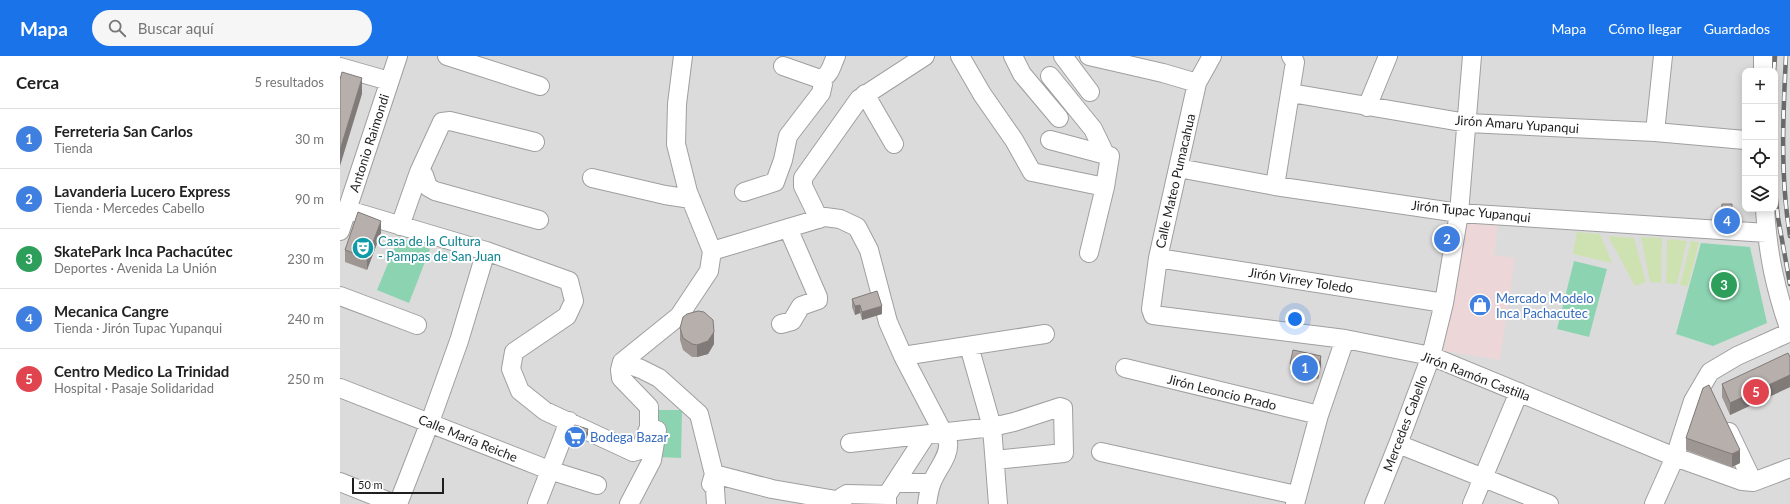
<!DOCTYPE html>
<html lang="es">
<meta charset="utf-8">
<style>
:root{--surface:#fff;--page:#f6f6f6;--text:#222;--muted:#767676;--line:#e0e0e0;--accent:#1a73e8}
body{margin:0;font-family:Lato,sans-serif;background:var(--page);color:var(--text)}
.controls{position:absolute;right:12px;top:12px;display:grid;overflow:hidden;border-radius:8px;box-shadow:0 2px 10px #0003}
.controls button{width:36px;height:36px;display:grid;place-items:center;padding:0;border:0;border-bottom:1px solid var(--line);background:var(--surface);color:var(--text);font:20px sans-serif}
.scale{position:absolute;left:12px;bottom:10px;width:92px;box-sizing:border-box;padding-left:4px;border:2px solid #1e1e1e;border-top:0;font-size:11px;line-height:14px;white-space:nowrap;color:#1e1e1e;-webkit-text-stroke:3px #fff;paint-order:stroke}
.you{position:absolute;left:955px;top:263px;width:14px;height:14px;margin:-10px;border:3px solid #fff;border-radius:50%;background:#1a73e8;box-shadow:0 0 0 6px #1a73e833}
.badge{display:grid;place-items:center;width:26px;height:26px;border-radius:50%;background:var(--accent);color:#fff;font-size:13px;font-weight:700}
.pin{position:absolute;translate:-50% -50%;border:2px solid #fff;box-shadow:0 1px 4px #0006}
.list{margin:0;padding:0;list-style:none}
h2{display:flex;justify-content:space-between;align-items:center;height:52px;margin:0;padding:0 16px;font-size:17px}
h2 small{font-size:13px;font-weight:400;color:var(--muted)}
.list li{display:grid;grid-template-columns:26px 1fr auto;gap:12px;align-items:center;box-sizing:border-box;height:60px;padding:0 16px;border-top:1px solid var(--line)}
.list b{display:block;font-size:15px;white-space:nowrap}
.list p{margin:0;font-size:13px;white-space:nowrap;color:var(--muted)}
.list em{font-size:13px;font-style:normal;color:var(--muted)}
.icon{flex:none;width:22px;height:22px;fill:none;stroke:currentColor;stroke-width:2;stroke-linecap:round;stroke-linejoin:round}
.map{position:relative;flex:none;width:1450px;height:448px;overflow:hidden}
header{display:flex;align-items:center;gap:24px;box-sizing:border-box;height:56px;padding:0 20px;background:var(--accent);color:#fff}
header strong{font-size:19px}
nav{display:flex;gap:22px;margin-inline-start:auto;font-size:14px}
.search{width:280px;height:36px;background:var(--page);display:flex;align-items:center;gap:10px;box-sizing:border-box;padding:0 14px;border-radius:22px;color:var(--muted);font-size:15px}
main{display:flex}
aside{flex:1;background:var(--surface)}
.map>svg:first-child{display:block}
.residential{fill:#dcdbdb;fill-rule:evenodd}
.commercial{fill:#edd6d8}
.grass{fill:#cee2b1}
.pitch{fill:#8cd4b1}
.lines{fill:none;stroke-linecap:round;stroke-linejoin:round}
.minor-casing{stroke:#9f9f9f;stroke-width:20}
.minor{stroke:#fff;stroke-width:18}
.rail-casing{stroke:#6c6c6c;stroke-width:4.5}
.rail{stroke:#fff;stroke-width:3;stroke-dasharray:9;stroke-linecap:butt}
.wall{fill:#9d9693}
.shaded-wall{fill:#807a78}
.building{fill:#b7afab;stroke:#807a78}
.labels{text-anchor:middle;stroke-width:4;stroke-linejoin:round;paint-order:stroke}
.street-label{font-size:13px;fill:#1e1e1e;stroke:#fff}
.culture-label{font-size:13px;fill:#0d838f;stroke:#fff;text-anchor:start}
.shop-label{font-size:13px;fill:#366cbe;stroke:#fff;text-anchor:start}
</style>
<header>
<strong>Mapa</strong>
<div class="search"><svg class="icon" aria-label="search" viewBox="0 0 24 24"><circle cx="10" cy="10" r="6"/><path d="M15 15l6 6"/></svg>Buscar aquí</div>
<nav><a>Mapa</a><a>Cómo llegar</a><a>Guardados</a></nav>
</header>
<main>
<aside>
<h2>Cerca<small>5 resultados</small></h2>
<ul class="list">
<li><span class="badge" style="background:#3f7fe0">1</span><div><b>Ferreteria San Carlos</b><p>Tienda</p></div><em>30 m</em></li>
<li><span class="badge" style="background:#3f7fe0">2</span><div><b>Lavanderia Lucero Express</b><p>Tienda · Mercedes Cabello</p></div><em>90 m</em></li>
<li><span class="badge" style="background:#2e9e5b">3</span><div><b>SkatePark Inca Pachacútec</b><p>Deportes · Avenida La Unión</p></div><em>230 m</em></li>
<li><span class="badge" style="background:#3f7fe0">4</span><div><b>Mecanica Cangre</b><p>Tienda · Jirón Tupac Yupanqui</p></div><em>240 m</em></li>
<li><span class="badge" style="background:#e0444e">5</span><div><b>Centro Medico La Trinidad</b><p>Hospital · Pasaje Solidaridad</p></div><em>250 m</em></li>
</ul>
</aside>
<div class="map">
<svg width="1450" height="448" viewBox="0 0 1450 448">
<rect width="100%" height="100%" fill="#eeeae5"/>
<path class="residential" d="M 0,0 L 1450,0 L 1450,448 L 0,448 ZM 1405,15 L 1435,15 L 1435,153 L 1405,153 Z"/>
<path class="commercial" d="M 1124,162 L 1158,167 L 1154,199 L 1175,202 L 1160,304 L 1104,295 Z"/>
<path class="grass" d="M 1237,176 L 1260,178 L 1272,207 L 1233,198 Z
M 1268,180 L 1294,182 L 1306,226 L 1295,230 Z
M 1301,181 L 1322,182 L 1321,227 L 1310,226 Z
M 1327,183 L 1347,185 L 1337,228 L 1326,227 Z
M 1351,185 L 1359,186 L 1348,230 L 1340,229 Z"/>
<path class="pitch" d="M 59,181 L 90,193 L 69,247 L 37,234 Z
M 1361,187 L 1410,191 L 1427,267 L 1373,290 L 1336,278 Z
M 1234,205 L 1267,213 L 1249,281 L 1217,273 Z
M 319,354 L 342,354 L 341,402 L 318,401 Z"/>
<g class="lines">
<g class="minor-casing">
<path id="minor" d="M 107,0 L 200,30
M 620,0 L 642,38 L 674,84 L 692,116 L 765,131
M 673,0 L 682,18 L 719,62
M 723,0 L 750,36
M 749,0 L 823,17 L 857,27
M 872,0 L 857,27 L 818,202 L 811,253 L 813,259 L 1005,283 L 1091,300 L 1335,401 L 1402,425 L 1413,426 L 1450,412
M 443,10 L 480,23 C 490,21 492,8 496,0
M 0,11 L 49,25
M 1423,15 L 1423,0
M 710,20 L 753,73 L 765,98
M 951,37 L 1127,67 L 1315,76 L 1405,84
M 525,38 L 554,88
M 1027,51 L 1048,0
M 1315,76 L 1323,0
M 710,84 L 770,100 L 765,131 L 749,197
M 838,112 L 935,130 L 1119,157 L 1427,177
M 79,116 L 84,119 L 88,131 L 95,135 L 199,164
M 252,122 L 325,139 L 351,143
M 935,130 L 955,6 L 951,0
M 404,136 L 435,126 L 443,104 L 448,80 L 481,37 L 483,28 L 480,23
M 1425,153 C 1428,199 1435,232 1450,275
M 8,154 L 146,195 L 229,225 L 234,245 L 227,260 L 174,296 L 171,313 L 180,335 L 205,355 L 293,396 L 300,394 L 309,371 L 309,351 L 281,322 L 280,314 L 282,306 L 339,260 L 369,215 L 372,195 L 348,136 L 336,88 L 337,48 L 343,0
M 479,163 L 463,130 L 463,122 L 519,43 L 585,0
M 60,170 L 79,116 L 102,66 L 110,65 L 195,86
M 0,175 L 58,0
M 372,195 L 485,161 L 500,163 L 517,171 L 529,194 L 548,266 L 563,300 L 608,386 C 610,400 597,413 592,426 C 589,433 588,441 587,448
M 818,202 L 1104,247
M 0,240 L 77,269
M 441,268 L 452,265 L 461,250 L 478,244 L 478,241 L 448,172
M 629,290 L 652,371 L 658,448
M 563,300 L 705,278
M 282,306 L 301,313 L 319,322 L 359,358 L 374,418 L 376,448
M 785,312 L 979,359
M 0,332 L 209,414 L 257,429
M 1389,376 L 1413,426
M 510,387 L 652,371 L 674,366 L 720,351 L 723,352 L 724,397 L 655,404
M 1058,388 L 1209,448
M 761,396 L 956,439
M 0,426 L 55,448
M 555,427 L 591,427
M 371,428 L 374,418 L 432,433 L 502,445
M 58,448 L 90,366 L 119,285 L 146,195
M 197,448 L 229,365
M 289,448 L 312,404 L 317,374
M 502,448 L 502,441 L 507,438 L 547,439
M 547,448 L 547,439 L 586,379
M 955,448 L 979,359 L 1005,283
M 1034,448 L 1058,388 L 1091,300 L 1104,247 L 1119,157 L 1132,0
M 1132,448 L 1179,336
M 1314,448 L 1335,401 L 1353,345 L 1370,316 L 1397,300 L 1450,276"/>
</g>
<use href="#minor" class="minor"/>
<g class="rail-casing">
<path id="rail" d="M 1446,0 C 1443,59 1440,121 1450,180
M 1434,15 L 1435,0
M 1435,135 L 1438,162 L 1450,228"/>
</g>
<use href="#rail" class="rail"/>
</g>
<path class="wall" d="M 1382,148 L 1392,149 L 1392,167 L 1381,167 Z
M 41,177 L 27,214 L 5,206 L 5,194 Z
M 1110,179 L 1109,186 L 1100,185 L 1100,181 Z
M 512,243 L 542,258 L 522,264 L 520,257 L 515,259 L 512,251 Z
M 340,272 L 374,288 L 368,298 L 357,301 L 352,301 L 343,294 L 340,284 Z
M 1450,301 L 1450,331 L 1390,359 L 1382,341 L 1382,328 Z
M 950,308 L 981,308 L 978,323 L 950,316 Z
M 1363,332 L 1400,407 L 1392,411 L 1346,394 L 1346,382 Z
M 229,377 L 248,378 L 245,386 L 229,381 Z"/>
<path class="shaded-wall" d="M 22,22 L 22,38 L 0,110 L 0,94 Z
M 41,165 L 41,177 L 27,214 L 27,202 Z
M 520,249 L 520,257 L 515,259 L 515,250 Z
M 542,250 L 542,258 L 522,264 L 522,256 Z
M 374,276 L 374,288 L 368,298 L 357,301 L 357,289 Z
M 981,300 L 981,308 L 978,323 L 978,314 Z
M 1450,319 L 1450,331 L 1390,359 L 1390,347 Z
M 248,373 L 248,378 L 245,386 L 245,382 Z
M 1400,394 L 1400,407 L 1392,411 L 1392,398 Z"/>
<path class="building" d="M 2,16 L 22,22 L 0,94 L 0,24 Z
M 1382,148 L 1392,148 L 1392,163 L 1381,163 Z
M 18,156 L 41,165 L 27,202 L 5,194 Z
M 1101,173 L 1110,174 L 1109,182 L 1100,181 Z
M 537,235 L 542,250 L 522,256 L 520,249 L 515,250 L 512,243 Z
M 358,255 L 364,256 L 373,264 L 374,276 L 368,285 L 357,289 L 352,288 L 343,282 L 340,272 L 343,261 L 347,258 Z
M 953,294 L 981,300 L 978,314 L 950,308 Z
M 1448,297 L 1450,301 L 1450,319 L 1390,347 L 1382,328 Z
M 1369,329 L 1400,394 L 1392,398 L 1346,382 L 1363,332 Z
M 235,369 L 248,373 L 245,382 L 229,377 L 231,372 Z"/>
<defs>
<g id="theatre-disc" transform="scale(1.15)"><circle r="9.5" fill="#0f9aa8" stroke="#fff"/><path d="M-5-5.5Q0-4 5-5.5V0Q5 5 0 6Q-5 5-5 0ZM-3.3-2.5H-1v1.5H-3.3ZM1-2.5H3.3v1.5H1ZM-2.8 1Q0 5.5 2.8 1Z" fill="#fff"/></g>
<g id="shop-disc" transform="scale(1.15)"><circle r="9.5" fill="#3f7fe0" stroke="#fff"/><path d="M-5-2.5h2.3a2.7 3.5 0 0 1 5.4 0H5L5.5 6h-11ZM-1.5-2.5h3a1.5 2.3 0 0 0-3 0Z" fill="#fff"/></g>
<g id="supermarket-disc" transform="scale(1.15)"><circle r="9.5" fill="#3f7fe0" stroke="#fff"/><path d="M-6-5.5h2.5l.6 2H6L4.5 2H-2.5L-4.4-4H-6ZM-1.5 3.2a1.3 1.3 0 1 0 .1 0ZM3 3.2a1.3 1.3 0 1 0 .1 0Z" fill="#fff"/></g>
</defs>
<g fill-rule="evenodd">
<use href="#theatre-disc" x="23" y="192"/>
<use href="#shop-disc" x="1140" y="249"/>
<use href="#supermarket-disc" x="235" y="381"/>
</g>
<g class="labels">
<g class="street-label">
<text transform="translate(1177 68) rotate(4)" y="5">Jirón Amaru Yupanqui</text>
<text transform="translate(29 87) rotate(-72)" y="5">Antonio Raimondi</text>
<text transform="translate(835 125) rotate(-77)" y="5">Calle Mateo Pumacahua</text>
<text transform="translate(1131 155) rotate(6)" y="5">Jirón Tupac Yupanqui</text>
<text transform="translate(961 224) rotate(9)" y="5">Jirón Virrey Toledo</text>
<text transform="translate(1136 320) rotate(21)" y="5">Jirón Ramón Castilla</text>
<text transform="translate(882 336) rotate(14)" y="5">Jirón Leoncio Prado</text>
<text transform="translate(1065 367) rotate(-69)" y="5">Mercedes Cabello</text>
<text transform="translate(128 382) rotate(22)" y="5">Calle María Reiche</text>
</g>
<g class="culture-label">
<text x="38" y="190">Casa de la Cultura<tspan x="38" dy="15">- Pampas de San Juan</tspan></text>
</g>
<g class="shop-label">
<text x="1156" y="247">Mercado Modelo<tspan x="1156" dy="15">Inca Pachacutec</tspan></text>
<text x="250" y="386">Bodega Bazar</text>
</g>
</g>
</svg>
<div class="controls">
<button>+</button>
<button>−</button>
<button><svg class="icon" aria-label="locate" viewBox="0 0 24 24"><circle cx="12" cy="12" r="6"/><path d="M12 2v4M12 18v4M2 12h4M18 12h4"/></svg></button>
<button><svg class="icon" aria-label="layers" viewBox="0 0 24 24"><path d="M12 4l9 5-9 5-9-5zM3 14l9 5 9-5"/></svg></button>
</div>
<div class="scale">50 m</div>
<div class="you"></div>
<div class="pin badge" style="left:965px;top:312px;background:#3f7fe0">1</div>
<div class="pin badge" style="left:1107px;top:183px;background:#3f7fe0">2</div>
<div class="pin badge" style="left:1384px;top:229px;background:#2e9e5b">3</div>
<div class="pin badge" style="left:1387px;top:165px;background:#3f7fe0">4</div>
<div class="pin badge" style="left:1416px;top:336px;background:#e0444e">5</div>
</div>
</main>
